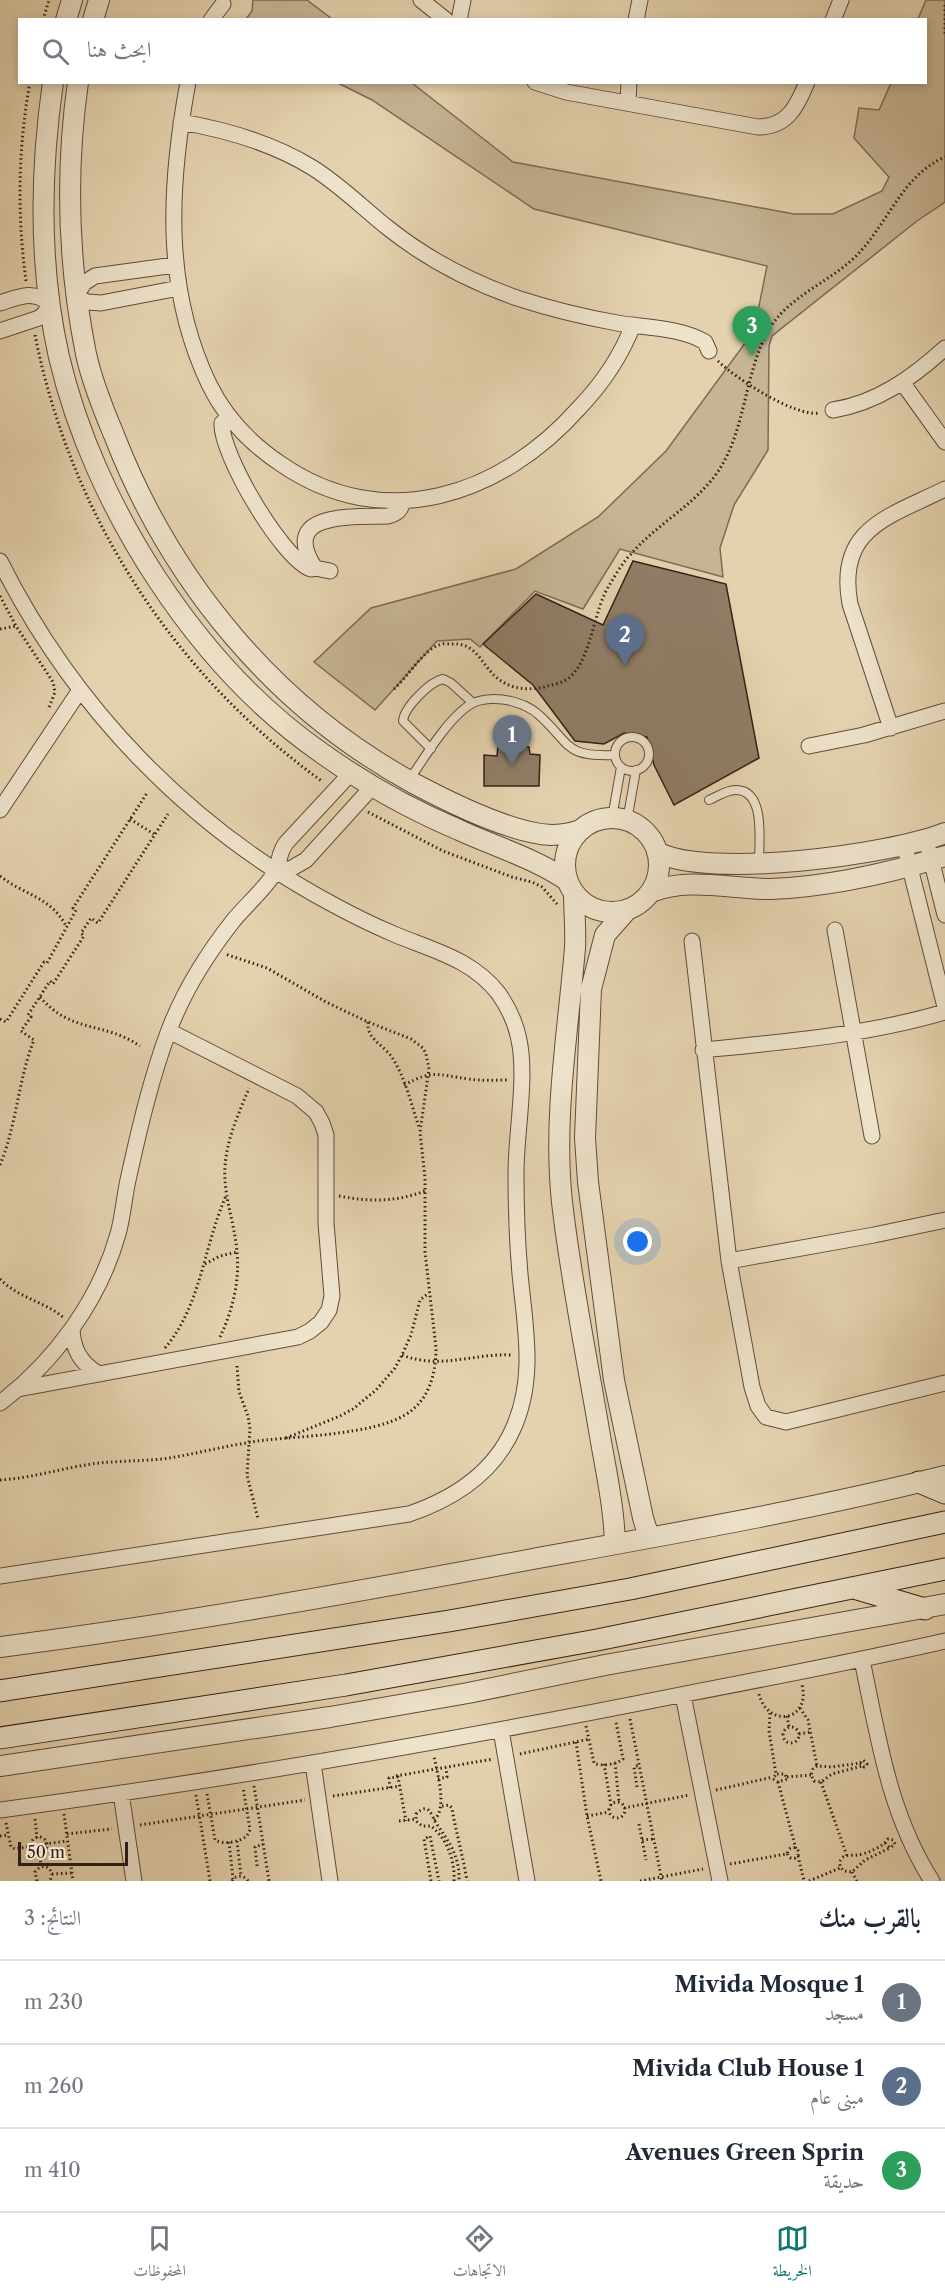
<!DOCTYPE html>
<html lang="ar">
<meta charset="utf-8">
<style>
:root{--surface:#fff;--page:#f2f2f3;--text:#1f2937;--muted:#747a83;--line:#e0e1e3;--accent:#0f766e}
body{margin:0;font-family:"Libre Caslon Text",Amiri,serif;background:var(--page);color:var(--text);direction:rtl}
.scale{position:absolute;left:18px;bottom:15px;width:110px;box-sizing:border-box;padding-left:6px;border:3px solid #342018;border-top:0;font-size:16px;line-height:21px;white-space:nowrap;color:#342018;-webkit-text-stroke:4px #ede2ca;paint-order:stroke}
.you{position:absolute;left:638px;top:1242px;width:21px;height:21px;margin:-15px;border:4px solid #fff;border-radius:50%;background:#1a73e8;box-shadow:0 0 0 9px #1a73e833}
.badge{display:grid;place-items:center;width:39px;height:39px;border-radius:50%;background:var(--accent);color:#fff;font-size:20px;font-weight:700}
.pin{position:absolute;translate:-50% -50px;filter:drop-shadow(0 2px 3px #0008)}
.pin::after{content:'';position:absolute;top:32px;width:21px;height:18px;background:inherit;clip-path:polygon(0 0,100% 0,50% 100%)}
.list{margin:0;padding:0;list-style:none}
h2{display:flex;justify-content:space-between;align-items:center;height:78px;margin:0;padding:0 24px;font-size:26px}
h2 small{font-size:20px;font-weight:400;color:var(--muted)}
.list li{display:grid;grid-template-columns:39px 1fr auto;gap:18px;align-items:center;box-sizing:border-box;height:84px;padding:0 24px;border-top:2px solid var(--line)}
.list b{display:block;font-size:22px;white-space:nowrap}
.list p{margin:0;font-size:20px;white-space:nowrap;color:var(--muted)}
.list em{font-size:20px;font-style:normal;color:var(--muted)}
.icon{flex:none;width:33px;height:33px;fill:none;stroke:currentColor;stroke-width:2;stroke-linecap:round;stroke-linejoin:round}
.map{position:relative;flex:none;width:945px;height:1881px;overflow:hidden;direction:ltr}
.search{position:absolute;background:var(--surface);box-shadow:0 3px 9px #0003;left:18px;right:18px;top:18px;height:66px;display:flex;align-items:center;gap:15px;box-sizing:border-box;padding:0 21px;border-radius:0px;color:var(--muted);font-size:22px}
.sheet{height:330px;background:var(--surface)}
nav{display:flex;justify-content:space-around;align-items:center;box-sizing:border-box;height:84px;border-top:2px solid var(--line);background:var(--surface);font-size:16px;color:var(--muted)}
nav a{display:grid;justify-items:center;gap:3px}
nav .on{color:var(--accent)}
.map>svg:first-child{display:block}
.green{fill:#c6b494;stroke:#7d6a56;stroke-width:1.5}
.building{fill:#907d66;stroke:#342018;stroke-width:1.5}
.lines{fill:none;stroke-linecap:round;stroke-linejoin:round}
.service-casing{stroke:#604c3e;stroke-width:10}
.minor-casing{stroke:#604c3e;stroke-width:17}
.tertiary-casing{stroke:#604c3e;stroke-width:22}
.secondary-casing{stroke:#342018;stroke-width:23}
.path{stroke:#342018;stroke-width:3;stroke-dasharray:1.5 3;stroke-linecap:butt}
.service{stroke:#ede2ca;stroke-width:8}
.minor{stroke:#ede2ca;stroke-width:15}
.tertiary{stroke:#ede2ca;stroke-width:20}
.secondary{stroke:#ede2ca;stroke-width:21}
</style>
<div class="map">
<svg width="945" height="1881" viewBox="0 0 945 1881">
<rect width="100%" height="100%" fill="#e4d2ae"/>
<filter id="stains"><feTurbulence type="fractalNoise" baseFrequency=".00333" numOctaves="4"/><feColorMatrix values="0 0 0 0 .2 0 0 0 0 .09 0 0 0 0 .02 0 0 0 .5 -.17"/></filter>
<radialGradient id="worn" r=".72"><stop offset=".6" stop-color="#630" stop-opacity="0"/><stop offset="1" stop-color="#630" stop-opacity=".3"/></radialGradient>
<path class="green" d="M 253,0 L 307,0 L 332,19 L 246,19 L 252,11 Z
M 926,0 L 945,0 L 945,202 L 917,221 L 772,336 L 769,346 L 768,450 L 734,505 L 720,548 L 723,577 L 620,549 L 583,609 L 535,591 L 480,647 L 470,639 L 437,641 L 375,710 L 314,662 L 371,608 L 516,569 L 598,517 L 666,451 L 754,331 L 767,266 L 534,209 L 372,100 L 338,83 L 412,83 L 513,162 L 794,214 L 833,214 L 882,191 L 889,177 L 854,138 L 859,108 L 879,110 L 891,83 L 926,82 L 926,20 L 918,19 Z"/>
<path class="building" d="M 633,561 L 726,584 L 759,758 L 674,805 L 654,765 L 647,737 L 624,733 L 604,744 L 575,741 L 533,685 L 483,644 L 536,594 L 603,625 Z
M 498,745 L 529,747 L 530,754 L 540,755 L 539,786 L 484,786 L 484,755 L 497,756 Z"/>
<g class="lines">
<g class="service-casing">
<path id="service" d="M615 754a17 17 0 1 1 34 0a17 17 0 1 1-34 0Z
M 431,749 L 403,721 C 404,708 429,682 443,679 L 451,683 L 473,703
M 410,779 C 424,758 449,717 471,704 C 482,698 499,698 511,701 C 522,704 530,707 539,715 C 572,745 564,757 615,755
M 709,800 C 716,797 727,790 735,790 C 766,789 759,841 759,862
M 612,818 L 621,767
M 627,821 L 636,770"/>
</g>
<g class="minor-casing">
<path id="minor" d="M 421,0 L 446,20
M 211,20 L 223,4
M 459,20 L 463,0
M 636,20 L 640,0
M 833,20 L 841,0
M 188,82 C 169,185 163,288 209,384 C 225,417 251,444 281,464 C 384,535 501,496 579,408 C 602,384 621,356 633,325
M 535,82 L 566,92 L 758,127 C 787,127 797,107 807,82
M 628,102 L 629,82
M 181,122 C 227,130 273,143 313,168 C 340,185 363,208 388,228 C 427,259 473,283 520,299 C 551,309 584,317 617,323 C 646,328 679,327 705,342 L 709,351
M 175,265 L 95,276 L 84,283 L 76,296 L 87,302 L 101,303 L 179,288
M 0,303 C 18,297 34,289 50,304 L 44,314 L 39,318 L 0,331
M 902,382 L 945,442
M 833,410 C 877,403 912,378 945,348
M 229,417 L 222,423 C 220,453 282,559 311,569 L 315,568 L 330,571
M 0,561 C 73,707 189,828 334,905 C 354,916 375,926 396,935 C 435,951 473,960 499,994 C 508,1007 516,1024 519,1040 C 527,1077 516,1133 516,1173 C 516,1206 517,1240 520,1274 C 525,1327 536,1378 513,1429 C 493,1474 453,1499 409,1514 L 0,1576
M 315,568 C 278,511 354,517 388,516 C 397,513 401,511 403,501
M 891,728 L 850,604 C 836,528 889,517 945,489
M 809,746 L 864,735 L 945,711
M 0,810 L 80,690
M 904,844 L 945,1007
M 929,851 L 945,915
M 276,872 L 292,868 L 306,860 L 373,786
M 835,930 L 872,1136
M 692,941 L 729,1261 L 752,1387 L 758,1406 L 766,1417 L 786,1422 L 945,1383
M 703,1050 C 784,1042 867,1035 945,1012
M 729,1261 L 874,1235 L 945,1220
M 72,1329 C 73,1349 80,1362 97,1373
M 18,1389 L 298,1337 L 310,1331 L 321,1322 L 329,1310 L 332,1296 L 326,1223 L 326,1135 L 322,1123 L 316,1112 L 297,1096 L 169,1031
M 0,1403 C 55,1361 99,1301 118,1234 C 123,1216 124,1198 128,1180 C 139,1130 151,1078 169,1030 C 184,991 207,954 233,921 C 244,907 268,886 275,872 C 280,863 278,854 286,843 L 351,773
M 862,1660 C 878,1736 889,1814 932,1881
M 683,1695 L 720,1881
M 501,1730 L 527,1881
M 313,1763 L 330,1881
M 121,1793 L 134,1881
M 0,1810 C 228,1780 455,1740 680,1695 C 769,1678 857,1661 945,1641"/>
</g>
<g class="tertiary-casing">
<path id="tertiary" d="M 66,20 L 72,0
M 93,20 L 99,0
M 53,82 C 40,173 39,268 59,357 C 94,506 197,667 323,754 C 365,784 412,810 459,830 C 496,847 534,858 568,881
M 78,82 C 65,174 68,264 86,354 C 92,382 103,409 114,435 C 171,582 275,708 415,784 C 449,802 512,833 551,835 C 561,835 571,833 581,830
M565 865a47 47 0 1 1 94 0a47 47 0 1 1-94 0Z
M 657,852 C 709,879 889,855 945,833
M 651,892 C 688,877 731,889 770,889 C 828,887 889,873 945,856
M 574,893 C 574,911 576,930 575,948 C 568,1032 553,1118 562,1202 C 571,1281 587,1358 600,1436 C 606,1471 614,1507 615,1544
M 627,910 L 605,935 L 591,989 L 585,1138 L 588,1182 L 614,1380 L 643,1518 L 649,1537
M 0,1647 C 179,1624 356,1592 533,1559 C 671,1534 809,1510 945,1476
M 0,1766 L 330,1717 L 468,1693 L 605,1665 L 945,1604"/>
</g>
<g class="secondary-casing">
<path id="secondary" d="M 919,1482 L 945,1493
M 857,1589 L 925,1609
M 0,1691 L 449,1621 L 630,1589 L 945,1522
M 0,1738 L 346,1685 L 597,1640 L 945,1569"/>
</g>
<path class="path" d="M 945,5 L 945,35
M 43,20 L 49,0
M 26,281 C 17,215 18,148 30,82
M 35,335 C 71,516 173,674 323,782
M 718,361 C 735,378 795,417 819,413
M 0,596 L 16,626 L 53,682 L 55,692 L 48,710
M 0,629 L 16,626
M 394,689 C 407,678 423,650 439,645 C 442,643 448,644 452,644 C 476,642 481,664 496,677 C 510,690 531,691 548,686 C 556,684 566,682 572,675 C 592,655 594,608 610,584 C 616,574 623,562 631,554 C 655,526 691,507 714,477 C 745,436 743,382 765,337 C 783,298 826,285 855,257 C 887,226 902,175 945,157
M 368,812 L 443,851 L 512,877 L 532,882 L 542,887 L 557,904
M 130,819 L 154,834
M 0,876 C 24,895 51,897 66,926
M 40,997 C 72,1034 103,1021 140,1046
M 0,1019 L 6,1022 L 44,962 L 47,963 L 76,910 L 73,908 L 147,793
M 368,1022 C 366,1038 383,1045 391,1056 C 405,1076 411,1104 419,1127
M 404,1085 C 434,1069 437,1075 469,1079 C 481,1081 494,1080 507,1080
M 0,1165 C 17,1124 18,1080 34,1040 L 21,1031 L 31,1017 L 28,1015 L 50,981 L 53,984 L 84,936 L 81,933 L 91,918 L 98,923 L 168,814
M 339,1196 C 369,1202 396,1202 425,1191
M 205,1264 L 220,1256 L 237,1252
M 0,1279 C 18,1298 44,1301 64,1318
M 220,1337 C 232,1312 240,1281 237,1253 C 235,1223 223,1196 225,1166 C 227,1138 239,1113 249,1088
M 165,1348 C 201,1306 204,1245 226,1196
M 402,1355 C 440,1370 474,1353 512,1355
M 237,1366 L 239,1392 L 248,1416 L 250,1429 L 247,1475 L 258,1519
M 286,1438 L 340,1416 L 353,1409 L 376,1390 L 395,1368 L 402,1355 L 411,1335 L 420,1300 L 429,1293
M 0,1480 C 34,1478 65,1467 99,1463 C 120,1461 141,1461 163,1459 C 197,1454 231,1444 266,1440 C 304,1436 373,1434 405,1415 C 429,1401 436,1374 436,1348 L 425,1252 L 425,1178 L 420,1132 L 429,1069 L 426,1054 L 423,1048 L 411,1039 L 368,1022 L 326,1002 L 267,968 L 225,954
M 759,1694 C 768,1729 811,1721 802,1685
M 800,1708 L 808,1720 L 817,1766
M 770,1713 L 769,1731 L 776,1774 L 773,1779 L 778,1782 L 787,1779 L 785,1774 L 776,1774
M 787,1716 L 789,1727
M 630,1719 L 662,1881
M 586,1726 L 594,1763 C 601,1767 617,1764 623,1759 L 616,1722
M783 1735a8 8 0 1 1 16 0a8 8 0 1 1-16 0Z
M 799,1734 L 810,1732
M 576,1742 L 587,1816 L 601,1881
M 520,1754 L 589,1739
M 615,1763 L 619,1802
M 860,1763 L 864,1767 L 867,1764 L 863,1760 L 860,1763 L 832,1767 L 817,1766 L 813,1769 L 811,1775 L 814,1781 L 821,1782 L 832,1774 L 862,1766
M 604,1764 L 611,1805
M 396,1776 L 493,1759
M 787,1777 L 811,1775
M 438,1779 L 447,1777 L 446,1768
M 778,1782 L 796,1849
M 821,1782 L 847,1856
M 254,1786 L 269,1881
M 637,1787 L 634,1767 L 639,1765
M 390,1788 L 389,1778 L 398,1777 L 406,1821
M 716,1790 L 773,1777
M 207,1794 L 215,1840 C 224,1845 239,1842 247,1836 L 250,1830 L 243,1787
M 196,1795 L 210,1881
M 333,1796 L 400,1786
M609 1810a8 8 0 1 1 16 0a8 8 0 1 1-16 0Z
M 442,1806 L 449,1805 L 452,1808 C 456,1833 463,1856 467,1881
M 624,1808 L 689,1795
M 64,1814 L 73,1881
M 587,1816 L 609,1812
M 35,1819 L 37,1838
M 434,1820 C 448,1808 437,1773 434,1756
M 399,1821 L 416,1819
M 6,1823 L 11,1847 L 15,1849 L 32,1846
M 639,1824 L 646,1860
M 140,1825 L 305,1800
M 67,1834 L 112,1829
M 0,1836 L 8,1835
M31 1845a8 8 0 1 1 16 0a8 8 0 1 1-16 0Z
M 642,1840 L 654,1839
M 237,1841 L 241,1876
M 229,1842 L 233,1879
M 885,1843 L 890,1848 L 895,1844 L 893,1840 L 888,1839 C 883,1847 866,1854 857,1855 C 852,1856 846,1854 842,1858 C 838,1863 840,1867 844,1871 L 852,1872 L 865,1860 L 890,1848
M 45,1844 L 67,1841
M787.5 1853a5.5 5.5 0 1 1 11 0a5.5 5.5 0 1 1-11 0Z
M 39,1852 L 41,1866
M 798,1856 L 804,1881
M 730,1864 L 786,1854
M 257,1866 L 255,1847 L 263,1844
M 852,1872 L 857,1881
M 52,1874 L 72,1873
M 37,1881 L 35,1872 C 41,1864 49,1865 52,1874 L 50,1881
M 232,1881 C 236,1874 244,1875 248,1881
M 431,1881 L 424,1839 L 430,1836 L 439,1881
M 454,1881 C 455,1860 447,1839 431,1826 L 422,1826 L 416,1821 L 416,1814 C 429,1801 431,1815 436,1823 C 449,1842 460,1856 459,1881
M 640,1881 L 703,1869
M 809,1881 L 840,1868"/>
<use href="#service" class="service"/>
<use href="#minor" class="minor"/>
<use href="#tertiary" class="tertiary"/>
<use href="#secondary" class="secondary"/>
</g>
<rect width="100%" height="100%" filter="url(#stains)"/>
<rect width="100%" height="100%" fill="url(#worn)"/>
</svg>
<div class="scale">50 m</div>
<div class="you"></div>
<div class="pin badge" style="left:512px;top:765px;background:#6b7280">1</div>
<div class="pin badge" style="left:625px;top:665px;background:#5c6f8a">2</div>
<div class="pin badge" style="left:752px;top:356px;background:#2e9e5b">3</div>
<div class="search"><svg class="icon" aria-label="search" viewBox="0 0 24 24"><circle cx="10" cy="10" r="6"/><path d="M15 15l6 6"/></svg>ابحث هنا</div>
</div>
<section class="sheet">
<h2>بالقرب منك<small>النتائج: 3</small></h2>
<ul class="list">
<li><span class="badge" style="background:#6b7280">1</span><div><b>Mivida Mosque 1</b><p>مسجد</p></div><em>230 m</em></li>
<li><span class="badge" style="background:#5c6f8a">2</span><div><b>Mivida Club House 1</b><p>مبنى عام</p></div><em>260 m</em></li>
<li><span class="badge" style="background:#2e9e5b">3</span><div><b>Avenues Green Sprin</b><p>حديقة</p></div><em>410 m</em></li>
</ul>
</section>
<nav>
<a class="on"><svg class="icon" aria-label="map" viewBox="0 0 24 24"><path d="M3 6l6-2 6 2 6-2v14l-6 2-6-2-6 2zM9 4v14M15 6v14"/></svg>الخريطة</a>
<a><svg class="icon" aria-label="directions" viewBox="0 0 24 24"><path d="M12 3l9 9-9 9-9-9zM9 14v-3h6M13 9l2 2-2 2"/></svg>الاتجاهات</a>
<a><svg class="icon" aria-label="saved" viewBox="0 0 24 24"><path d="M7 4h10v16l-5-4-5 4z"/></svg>المحفوظات</a>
</nav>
